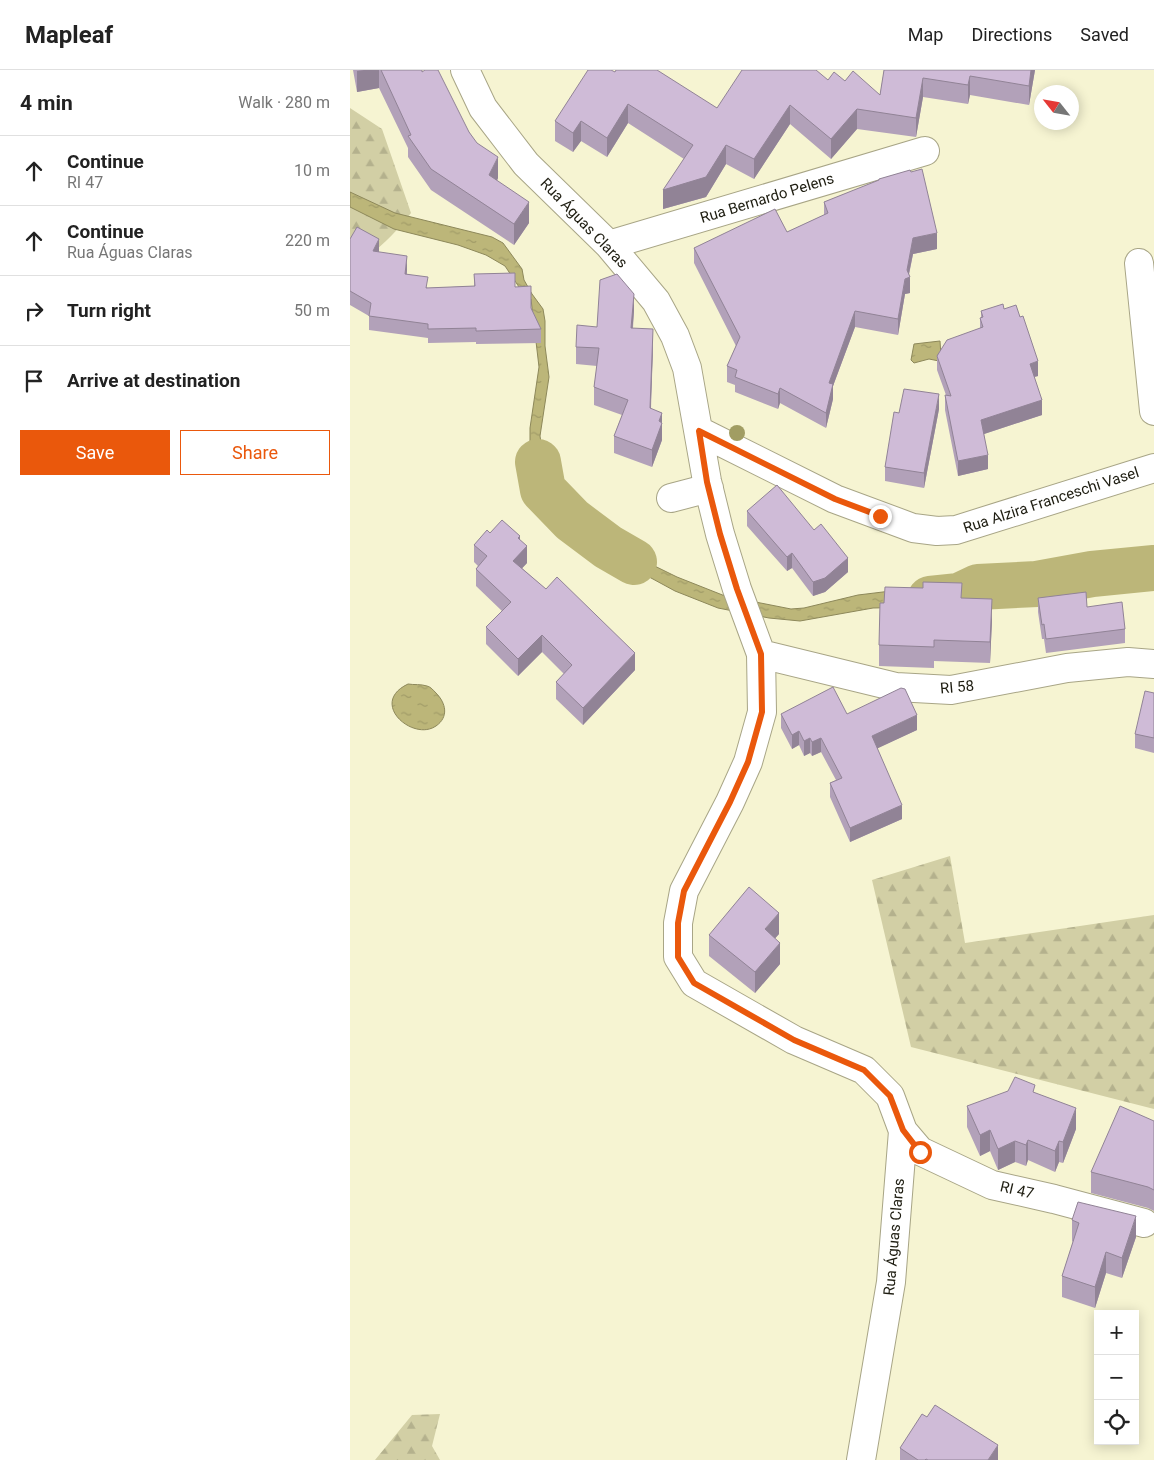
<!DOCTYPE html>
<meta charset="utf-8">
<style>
:root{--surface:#fff;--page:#f6f6f6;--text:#222;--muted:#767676;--line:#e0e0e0;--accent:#ea580c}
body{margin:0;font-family:Roboto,sans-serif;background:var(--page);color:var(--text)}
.controls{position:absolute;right:15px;bottom:15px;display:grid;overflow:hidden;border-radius:0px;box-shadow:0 2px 12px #0003}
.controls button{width:45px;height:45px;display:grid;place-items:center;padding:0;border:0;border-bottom:1px solid var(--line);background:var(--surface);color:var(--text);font:25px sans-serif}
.compass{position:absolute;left:684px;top:15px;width:45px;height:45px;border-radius:50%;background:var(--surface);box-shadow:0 2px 12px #0003;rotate:301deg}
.stop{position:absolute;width:15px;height:15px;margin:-11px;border:4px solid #ea580c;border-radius:50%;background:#fff}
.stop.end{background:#ea580c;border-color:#fff;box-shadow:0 1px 5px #0008}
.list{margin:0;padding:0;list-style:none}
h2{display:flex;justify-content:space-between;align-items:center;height:65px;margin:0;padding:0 20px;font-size:21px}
h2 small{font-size:16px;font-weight:400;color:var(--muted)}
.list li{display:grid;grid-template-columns:32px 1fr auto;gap:15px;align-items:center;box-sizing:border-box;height:70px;padding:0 20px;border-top:1px solid var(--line)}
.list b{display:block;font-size:19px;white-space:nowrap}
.list p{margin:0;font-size:16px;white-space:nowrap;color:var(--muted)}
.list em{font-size:16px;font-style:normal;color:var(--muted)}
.actions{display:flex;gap:10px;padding:15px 20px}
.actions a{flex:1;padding:11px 0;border:1px solid var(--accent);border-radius:0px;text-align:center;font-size:18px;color:var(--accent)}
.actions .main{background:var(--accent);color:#fff}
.icon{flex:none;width:28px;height:28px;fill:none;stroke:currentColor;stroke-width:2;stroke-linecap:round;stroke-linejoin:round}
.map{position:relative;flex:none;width:804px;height:1390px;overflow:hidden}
header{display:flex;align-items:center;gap:30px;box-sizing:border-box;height:70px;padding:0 25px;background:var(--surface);border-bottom:1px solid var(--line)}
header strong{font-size:24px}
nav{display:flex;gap:28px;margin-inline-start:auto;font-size:18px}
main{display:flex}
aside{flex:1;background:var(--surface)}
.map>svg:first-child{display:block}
.forest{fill:url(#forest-firs)}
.water{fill:url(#water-ripples);stroke:#8d885a}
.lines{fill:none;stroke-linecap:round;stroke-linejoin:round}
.river{stroke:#bcb679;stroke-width:46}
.minor-casing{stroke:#a8a586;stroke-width:30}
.minor{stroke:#fff;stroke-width:28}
.tree{fill:#a19d63}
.wall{fill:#b2a1b9}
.shaded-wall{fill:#918396}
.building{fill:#cfbbd7;stroke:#918396}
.route{stroke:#ea580c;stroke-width:6}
.labels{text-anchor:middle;stroke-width:4.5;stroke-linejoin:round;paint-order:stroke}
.street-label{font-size:15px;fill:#1e1d11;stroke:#fff}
</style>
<header>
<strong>Mapleaf</strong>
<nav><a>Map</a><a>Directions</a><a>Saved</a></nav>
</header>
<main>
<aside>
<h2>4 min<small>Walk · 280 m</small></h2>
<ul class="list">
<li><svg class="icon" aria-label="ahead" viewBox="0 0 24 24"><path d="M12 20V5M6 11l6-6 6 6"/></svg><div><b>Continue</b><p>RI 47</p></div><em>10 m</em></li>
<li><svg class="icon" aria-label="ahead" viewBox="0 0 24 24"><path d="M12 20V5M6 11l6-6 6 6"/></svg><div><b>Continue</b><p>Rua Águas Claras</p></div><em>220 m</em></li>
<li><svg class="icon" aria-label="right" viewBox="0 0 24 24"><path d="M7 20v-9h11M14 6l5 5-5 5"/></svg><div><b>Turn right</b></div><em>50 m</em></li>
<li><svg class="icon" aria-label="arrive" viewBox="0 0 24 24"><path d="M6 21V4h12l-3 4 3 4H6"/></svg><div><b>Arrive at destination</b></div></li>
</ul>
<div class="actions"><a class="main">Save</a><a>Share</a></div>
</aside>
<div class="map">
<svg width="804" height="1390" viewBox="0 0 804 1390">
<defs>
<pattern id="forest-firs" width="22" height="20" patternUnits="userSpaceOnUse" patternTransform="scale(1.25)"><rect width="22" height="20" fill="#d2cfa5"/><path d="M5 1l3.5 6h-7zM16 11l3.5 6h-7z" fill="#b4b18d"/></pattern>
<pattern id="water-ripples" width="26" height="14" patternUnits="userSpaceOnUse" patternTransform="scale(1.25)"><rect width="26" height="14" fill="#bcb679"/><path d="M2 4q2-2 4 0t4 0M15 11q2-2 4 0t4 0" fill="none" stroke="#a19c68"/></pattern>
</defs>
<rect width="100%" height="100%" fill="#f6f4d2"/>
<path class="forest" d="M 0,38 L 32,59 L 61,143 C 44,166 22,184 0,202 Z
M 600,786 L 615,873 L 804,845 L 804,1039 L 561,977 L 522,810 Z
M 90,1344 L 82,1376 L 90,1390 L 25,1390 L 62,1345 Z"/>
<path class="water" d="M 0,122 L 45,143 L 142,167 L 153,173 L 172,199 L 174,210 L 182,224 L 193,239 L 195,251 L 195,276 L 199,307 L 190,366 L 197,414 L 207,426 L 225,444 L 212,446 L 199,435 L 187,419 L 180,380 L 180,358 L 189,297 L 181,229 L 177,229 L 155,196 L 136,185 L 108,175 L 44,159 L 0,137 Z
M 590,271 L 591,287 L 589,291 L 579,289 L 564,293 L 561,290 L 564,274 Z
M 238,455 L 274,481 L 327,507 L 375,526 L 441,539 L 454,538 L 508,525 L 541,521 L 596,523 L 632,514 L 639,514 L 642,515 L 640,517 L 631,518 L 624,527 L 618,530 L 570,537 L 523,538 L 450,551 L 419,548 L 368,538 L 325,521 L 255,483 L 224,457 Z
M 58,614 C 64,615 71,614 77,616 C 81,617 83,620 86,623 C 96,633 99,647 86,656 C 63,672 18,633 58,614 Z"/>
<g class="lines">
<path class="river" d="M 188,392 L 193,420 L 222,450 L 258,477 L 284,492
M 580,529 L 609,526 L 628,517 L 687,514 L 742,504 L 804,498"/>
<g class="minor-casing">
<path id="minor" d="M 115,0 L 133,38 L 176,94 L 259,175 L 306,231 L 325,266 L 337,298 L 357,411 L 370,464 L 387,519 L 411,584 L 412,642 L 398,692 L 380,732 L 334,821 L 328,853 L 328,887 L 344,913 L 444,970 L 514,1000 L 540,1026 L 553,1061 L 541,1212 L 511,1390
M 259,175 L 575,81
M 789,193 L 804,341
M 349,361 L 485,429 L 563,458 L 587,461 L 606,460 L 804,398
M 321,428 L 359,418
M 411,584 L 546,617 L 601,620 L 717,598 L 778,592 L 804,594
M 553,1061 L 570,1081 L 642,1115 L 704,1129 L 794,1153"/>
</g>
<use href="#minor" class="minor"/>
</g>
<circle class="tree" cx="387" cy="363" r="8"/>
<path class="wall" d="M 3,0 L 72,0 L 72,2 L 119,62 L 148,108 L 147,111 L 179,153 L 164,175 L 81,120 L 58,87 L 58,78 L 29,18 L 7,22 Z
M 534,0 L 685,0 L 679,35 L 620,25 L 618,34 L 573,27 L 566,67 L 507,59 L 481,89 L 440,54 L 404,109 L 376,94 L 356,127 L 313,139 L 334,89 L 278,53 L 257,87 L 231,71 L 223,82 L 205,71 L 205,51 L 265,2 L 367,38 L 478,10 L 495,11 L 530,25 Z
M 529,109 L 587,179 L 563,184 L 559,205 L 560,223 L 555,224 L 548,265 L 505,257 L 483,316 L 483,329 L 476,358 L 430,333 L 428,339 L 385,322 L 385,315 L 377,312 L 377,296 L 386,276 L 344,193 L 344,178 L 437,162 L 474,145 L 474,132 L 529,111 Z
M 0,169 L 29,182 L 57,200 L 57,204 L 78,218 L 124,216 L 124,204 L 165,217 L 181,238 L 191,259 L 191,273 L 126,274 L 126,272 L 78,273 L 78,268 L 19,260 L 19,246 L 0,235 Z
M 654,239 L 688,306 L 684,307 L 692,345 L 634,364 L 638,399 L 608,406 L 595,340 L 595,325 L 596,325 L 587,300 L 587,286 L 630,258 L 630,248 L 631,248 L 631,241 Z
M 284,241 L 283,258 L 303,277 L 301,339 L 312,343 L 312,370 L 302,397 L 264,383 L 264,366 L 272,345 L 244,335 L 244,317 L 247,296 L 226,294 L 226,277 Z
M 589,339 L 574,418 L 535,411 L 535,397 L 549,343 Z
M 397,441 L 498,502 L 475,522 L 463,526 L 442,498 L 437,501 L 397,456 Z
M 140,463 L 170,470 L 177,493 L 172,498 L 285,600 L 233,655 L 206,629 L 206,612 L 214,604 L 192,582 L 168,606 L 136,574 L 136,557 L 152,541 L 126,516 L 126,499 L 128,496 L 124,492 L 124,475 Z
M 612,528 L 642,550 L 640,593 L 584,591 L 584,598 L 529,596 L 529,575 Z
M 688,528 L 737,537 L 775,559 L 775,573 L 696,583 L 694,569 L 692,569 L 688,542 Z
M 804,623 L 804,683 L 785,678 L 785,664 Z
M 431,644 L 497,644 L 567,660 L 527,678 L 552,749 L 500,772 L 480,727 L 480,713 L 486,710 L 471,682 L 462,686 L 460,683 L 454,686 L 449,675 L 442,679 L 431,658 Z
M 429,864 L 425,868 L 430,894 L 405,923 L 359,886 L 359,865 Z
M 685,1023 L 726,1059 L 713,1093 L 709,1092 L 705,1102 L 678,1090 L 676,1096 L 665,1092 L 648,1100 L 640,1081 L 630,1086 L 617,1057 L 617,1036 Z
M 804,1051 L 804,1141 L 798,1138 L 741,1123 L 741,1102 Z
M 722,1150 L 786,1167 L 772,1208 L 756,1203 L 745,1238 L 712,1227 L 712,1206 L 723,1172 L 722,1171 Z
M 550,1378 L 648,1390 L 550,1390 Z"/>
<path class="shaded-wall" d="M 14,0 L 29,0 L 29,18 L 7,22 L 7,1 Z
M 681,0 L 685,0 L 679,35 L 679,16 Z
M 620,6 L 620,25 L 618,34 L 618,15 Z
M 573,8 L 573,27 L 566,67 L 566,48 Z
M 278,34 L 278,53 L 257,87 L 257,68 Z
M 440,35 L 440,54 L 404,109 L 404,89 Z
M 507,39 L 507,59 L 481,89 L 481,69 Z
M 231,51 L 231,71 L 223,82 L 223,63 Z
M 376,75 L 376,94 L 356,127 L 313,139 L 313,120 Z
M 148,87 L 148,108 L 139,126 L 139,105 Z
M 179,132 L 179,153 L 164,175 L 164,154 Z
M 587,163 L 587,179 L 563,184 L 558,208 L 560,207 L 560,223 L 555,224 L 548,265 L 548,249 L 563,168 Z
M 29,169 L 29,183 L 23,181 Z
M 57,186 L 57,200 L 55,217 L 55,204 Z
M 284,224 L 284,241 L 281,275 L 281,258 Z
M 505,241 L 505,257 L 483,316 L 483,329 L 476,358 L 476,343 L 479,313 Z
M 303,259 L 303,277 L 300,356 L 300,338 Z
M 688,291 L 688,306 L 680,308 L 680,294 Z
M 430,318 L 430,333 L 428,339 L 428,324 Z
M 589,324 L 589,339 L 574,418 L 574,403 Z
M 692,330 L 692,345 L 631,365 L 631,350 Z
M 312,343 L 312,370 L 302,397 L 302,380 L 309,351 Z
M 638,385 L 638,399 L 608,406 L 608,391 Z
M 170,466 L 170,483 L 177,476 L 177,493 L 163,508 L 163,491 L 168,468 Z
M 442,483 L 442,498 L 437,501 L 437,487 Z
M 498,488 L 498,502 L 475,522 L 463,526 L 463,512 Z
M 642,529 L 642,550 L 640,593 L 640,572 Z
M 192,565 L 192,582 L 168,606 L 168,589 Z
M 285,583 L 285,600 L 233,655 L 233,638 Z
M 567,645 L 567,660 L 522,681 L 522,666 Z
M 449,661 L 449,675 L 442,679 L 442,665 Z
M 460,668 L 460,683 L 454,686 L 454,671 Z
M 471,668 L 471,682 L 462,686 L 462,672 Z
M 552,735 L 552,749 L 500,772 L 500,758 Z
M 429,843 L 429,864 L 415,880 L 415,859 Z
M 430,873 L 430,894 L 405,923 L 405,902 Z
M 726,1038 L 726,1059 L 713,1093 L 713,1072 Z
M 640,1060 L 640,1081 L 630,1086 L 630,1065 Z
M 678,1070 L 678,1090 L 676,1096 L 676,1075 Z
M 665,1071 L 665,1092 L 648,1100 L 648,1079 Z
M 709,1071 L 709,1092 L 705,1102 L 705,1081 Z
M 786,1146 L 786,1167 L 772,1208 L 772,1188 Z
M 756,1182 L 756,1203 L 745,1238 L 745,1217 Z
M 648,1375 L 648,1390 L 638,1390 Z"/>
<path class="building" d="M 31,0 L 72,0 L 72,2 L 75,0 L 88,0 L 119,62 L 127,73 L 148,87 L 139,105 L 179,132 L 164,154 L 81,99 L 58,66 L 61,65 Z
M 238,0 L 261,0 L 265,2 L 266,0 L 307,0 L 367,38 L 392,0 L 466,0 L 478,10 L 484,2 L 495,11 L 503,1 L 530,25 L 534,0 L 681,0 L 679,16 L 620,6 L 618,15 L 573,8 L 566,48 L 507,39 L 481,69 L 440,35 L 404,89 L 376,75 L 356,107 L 313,120 L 343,75 L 278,34 L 257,68 L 231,51 L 223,63 L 205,51 Z
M 572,99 L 587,163 L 563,168 L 557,200 L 560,207 L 555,209 L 548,249 L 505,241 L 479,313 L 483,314 L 476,343 L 430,318 L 428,324 L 385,307 L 387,300 L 377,296 L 390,267 L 344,178 L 425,139 L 437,162 L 478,143 L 474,132 L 529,110 L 529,109 L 560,100 L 561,102 Z
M 7,157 L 29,169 L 23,181 L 57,186 L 55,204 L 78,207 L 76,218 L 125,216 L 124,204 L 165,203 L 165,217 L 181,216 L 181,238 L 191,259 L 126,261 L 126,258 L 78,259 L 78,254 L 19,246 L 21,233 L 0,221 L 0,169 Z
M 267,204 L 284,224 L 281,258 L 303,259 L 300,338 L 312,343 L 309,351 L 312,353 L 302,380 L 264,366 L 278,330 L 244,317 L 249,278 L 226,277 L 227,255 L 247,257 L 250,210 Z
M 653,234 L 654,239 L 666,235 L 670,247 L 673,246 L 688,291 L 680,294 L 692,330 L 631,350 L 638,385 L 608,391 L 595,325 L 601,326 L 587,286 L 597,270 L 633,257 L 630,248 L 633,247 L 631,241 Z
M 554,319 L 589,324 L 574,403 L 535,397 L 544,342 L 549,343 Z
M 427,415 L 464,460 L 471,454 L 498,488 L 475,508 L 463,512 L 442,483 L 437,487 L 397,441 Z
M 152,450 L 170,466 L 168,468 L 177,476 L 163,491 L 196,519 L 207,507 L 285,583 L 233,638 L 206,612 L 222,595 L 192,565 L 168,589 L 136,557 L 161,532 L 126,499 L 137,486 L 124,475 L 137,460 L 140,463 Z
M 573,512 L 612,513 L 611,528 L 642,529 L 640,572 L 584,570 L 584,577 L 529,575 L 530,533 L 534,533 L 535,517 L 573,518 Z
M 736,522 L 737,537 L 772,532 L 775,559 L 696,569 L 694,554 L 692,555 L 688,528 Z
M 483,617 L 497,644 L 551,618 L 555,619 L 567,645 L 522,666 L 552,735 L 500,758 L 480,713 L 492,708 L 471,668 L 462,672 L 460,668 L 454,671 L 449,661 L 442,665 L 431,644 Z
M 795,621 L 804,623 L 804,668 L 785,664 Z
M 399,817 L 429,843 L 415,859 L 430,873 L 405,902 L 359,865 Z
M 665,1007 L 685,1015 L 683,1022 L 726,1038 L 713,1072 L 709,1071 L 705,1081 L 678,1070 L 676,1075 L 665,1071 L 648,1079 L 640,1060 L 630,1065 L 617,1036 L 658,1021 Z
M 770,1036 L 804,1051 L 804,1120 L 798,1117 L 741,1102 Z
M 728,1132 L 786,1146 L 772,1188 L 756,1182 L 745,1217 L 712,1206 L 729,1153 L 722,1150 Z
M 585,1335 L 648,1375 L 638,1390 L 578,1390 L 576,1389 L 575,1390 L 568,1390 L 550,1378 L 572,1344 L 577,1347 Z"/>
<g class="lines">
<path class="route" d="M 530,446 L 485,429 L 349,361 L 357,412 L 370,464 L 387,519 L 411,584 L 412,642 L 398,692 L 380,732 L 334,821 L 328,853 L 328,887 L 344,913 L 444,970 L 514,1000 L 540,1026 L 553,1060 L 570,1082"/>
</g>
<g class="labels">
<g class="street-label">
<text transform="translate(417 128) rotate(-17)" y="5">Rua Bernardo Pelens</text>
<text transform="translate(234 153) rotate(46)" y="5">Rua Águas Claras</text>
<text transform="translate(701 430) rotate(-18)" y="5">Rua Alzira Franceschi Vasel</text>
<text transform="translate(607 617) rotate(-5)" y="5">RI 58</text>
<text transform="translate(667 1120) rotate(13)" y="5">RI 47</text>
<text transform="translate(544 1167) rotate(-85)" y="5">Rua Águas Claras</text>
</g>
</g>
</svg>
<div class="controls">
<button>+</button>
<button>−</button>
<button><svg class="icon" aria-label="locate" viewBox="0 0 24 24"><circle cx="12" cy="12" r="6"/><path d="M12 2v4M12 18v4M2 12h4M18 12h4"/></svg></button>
</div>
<svg class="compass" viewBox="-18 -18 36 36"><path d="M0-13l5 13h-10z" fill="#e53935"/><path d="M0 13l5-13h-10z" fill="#767676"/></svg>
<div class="stop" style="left:570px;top:1082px"></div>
<div class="stop end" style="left:530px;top:446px"></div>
</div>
</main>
